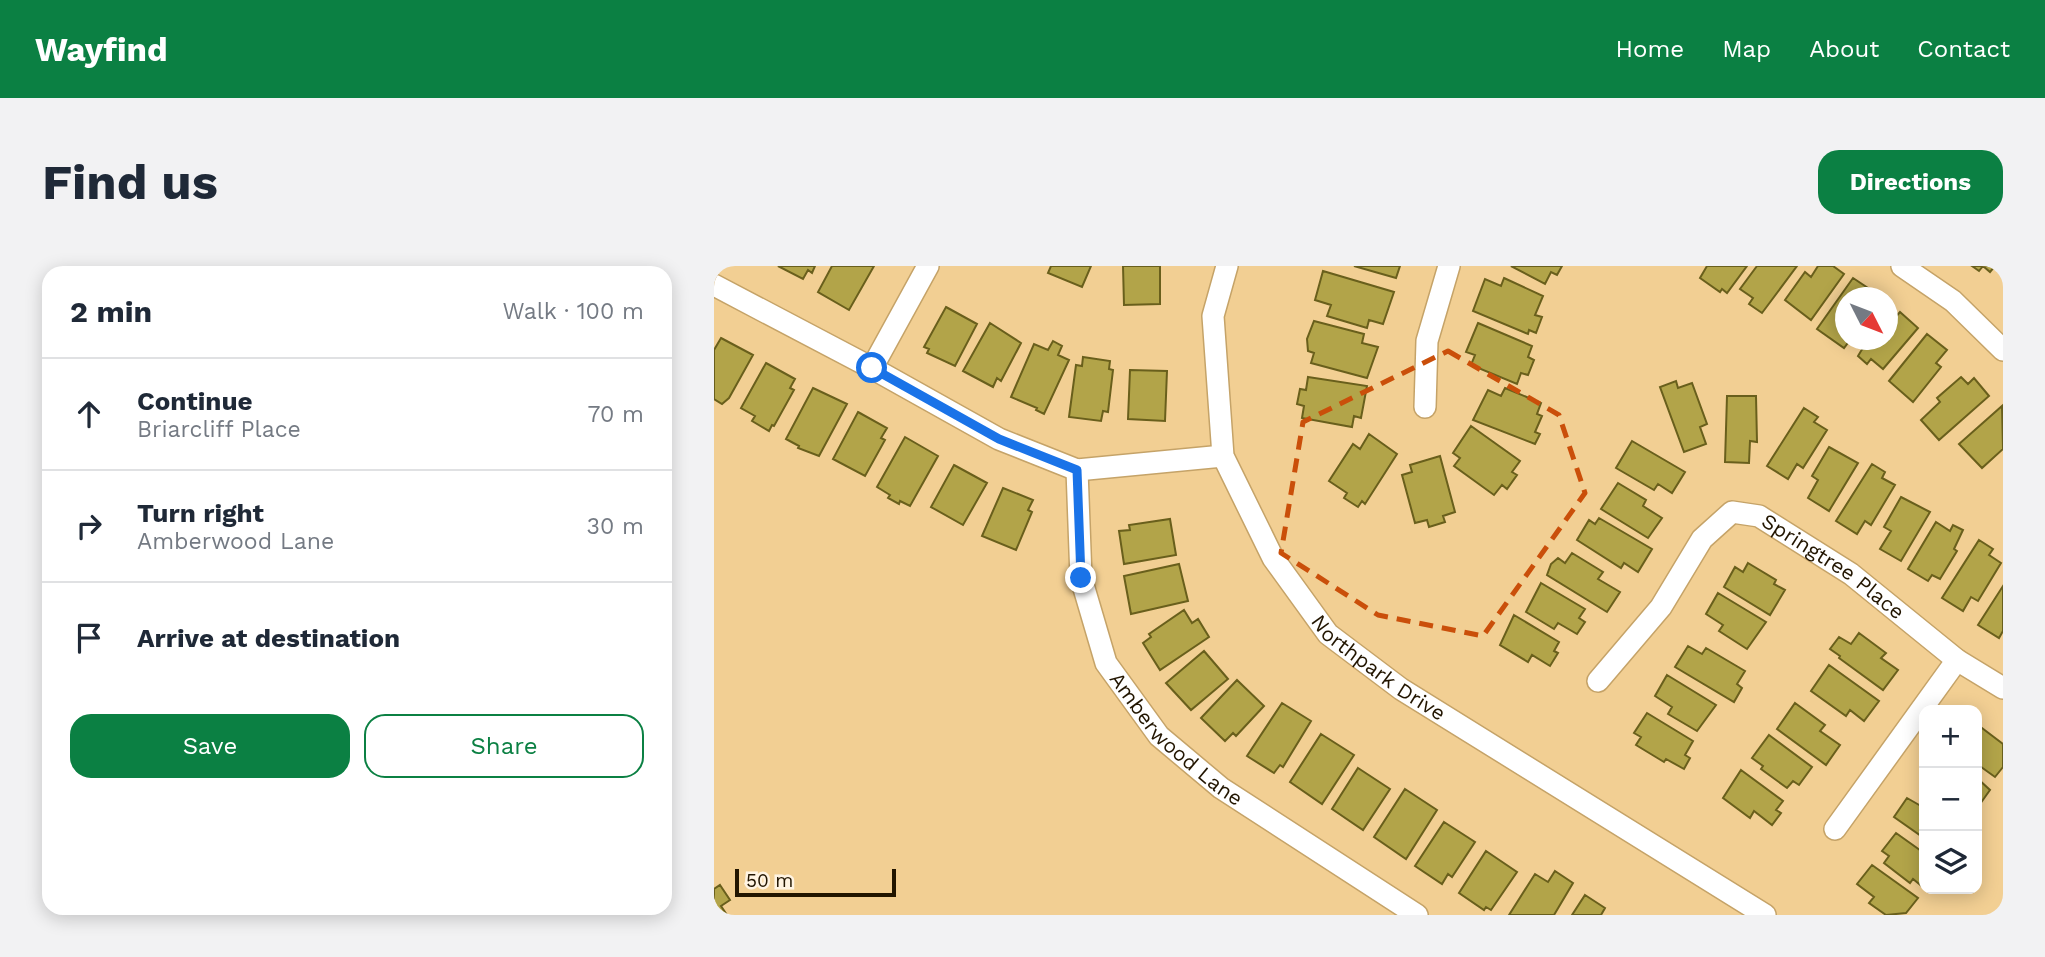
<!DOCTYPE html>
<meta charset="utf-8">
<style>
:root{--surface:#fff;--page:#f2f2f3;--text:#1f2937;--muted:#747a83;--line:#e0e1e3;--accent:#0b8043}
body{margin:0;font-family:"Work Sans",sans-serif;background:var(--page);color:var(--text)}
.controls{position:absolute;right:21px;bottom:21px;display:grid;overflow:hidden;border-radius:14px;box-shadow:0 4px 18px #0003}
.controls button{width:63px;height:63px;display:grid;place-items:center;padding:0;border:0;border-bottom:2px solid var(--line);background:var(--surface);color:var(--text);font:35px sans-serif}
.compass{position:absolute;left:1121px;top:21px;width:63px;height:63px;border-radius:50%;background:var(--surface);box-shadow:0 4px 18px #0003;rotate:132deg}
.scale{position:absolute;left:21px;bottom:18px;width:161px;box-sizing:border-box;padding-left:7px;border:4px solid #221500;border-top:0;font-size:19px;line-height:24px;white-space:nowrap;color:#221500;-webkit-text-stroke:5px #fff4e2;paint-order:stroke}
.stop{position:absolute;width:21px;height:21px;margin:-16px;border:5px solid #1a73e8;border-radius:50%;background:#fff}
.stop.end{background:#1a73e8;border-color:#fff;box-shadow:0 2px 7px #0008}
.list{margin:0;padding:0;list-style:none}
h2{display:flex;justify-content:space-between;align-items:center;height:91px;margin:0;padding:0 28px;font-size:30px}
h2 small{font-size:23px;font-weight:400;color:var(--muted)}
.list li{display:grid;grid-template-columns:46px 1fr auto;gap:21px;align-items:center;box-sizing:border-box;height:112px;padding:0 28px;border-top:2px solid var(--line)}
.list b{display:block;font-size:26px;white-space:nowrap}
.list p{margin:0;font-size:23px;white-space:nowrap;color:var(--muted)}
.list em{font-size:23px;font-style:normal;color:var(--muted)}
.actions{display:flex;gap:14px;padding:21px 28px}
.actions a{flex:1;padding:16px 0;border:2px solid var(--accent);border-radius:21px;text-align:center;font-size:24px;color:var(--accent)}
.actions .main{background:var(--accent);color:#fff}
.icon{flex:none;width:38px;height:38px;fill:none;stroke:currentColor;stroke-width:2;stroke-linecap:round;stroke-linejoin:round}
.map{position:relative;flex:none;width:1289px;height:649px;overflow:hidden;border-radius:21px}
header{display:flex;align-items:center;gap:42px;box-sizing:border-box;height:98px;padding:0 35px;background:var(--accent);color:#fff}
header strong{font-size:33px}
nav{display:flex;gap:38px;margin-inline-start:auto;font-size:24px}
.intro{display:flex;align-items:center;justify-content:space-between;box-sizing:border-box;height:168px;padding:0 42px}
h1{margin:0;font-size:49px}
.button{padding:18px 32px;border-radius:21px;background:var(--accent);color:#fff;font-size:24px;font-weight:700}
main{display:flex;gap:42px;padding:0 42px}
aside{flex:1;background:var(--surface);border-radius:21px;box-shadow:0 4px 18px #0003}
.map>svg:first-child{display:block}
.building{fill:#b2a449;stroke:#695f1c;stroke-width:2}
.lines{fill:none;stroke-linecap:round;stroke-linejoin:round}
.street-casing{stroke:#c5a368;stroke-width:24}
.street{stroke:#fff;stroke-width:21}
.route{stroke:#1a73e8;stroke-width:9}
.marked{fill:none;stroke:#ca4f0a;stroke-width:5;stroke-dasharray:14 9;stroke-linejoin:round}
.labels{text-anchor:middle;stroke-width:5;stroke-linejoin:round;paint-order:stroke}
.street-label{font-size:21px;fill:#221500;stroke:#fff4e2}
</style>
<header>
<strong>Wayfind</strong>
<nav><a>Home</a><a>Map</a><a>About</a><a>Contact</a></nav>
</header>
<div class="intro"><h1>Find us</h1><a class="button">Directions</a></div>
<main>
<aside>
<h2>2 min<small>Walk · 100 m</small></h2>
<ul class="list">
<li><svg class="icon" aria-label="ahead" viewBox="0 0 24 24"><path d="M12 20V5M6 11l6-6 6 6"/></svg><div><b>Continue</b><p>Briarcliff Place</p></div><em>70 m</em></li>
<li><svg class="icon" aria-label="right" viewBox="0 0 24 24"><path d="M7 20v-9h11M14 6l5 5-5 5"/></svg><div><b>Turn right</b><p>Amberwood Lane</p></div><em>30 m</em></li>
<li><svg class="icon" aria-label="arrive" viewBox="0 0 24 24"><path d="M6 21V4h12l-3 4 3 4H6"/></svg><div><b>Arrive at destination</b></div></li>
</ul>
<div class="actions"><a class="main">Save</a><a>Share</a></div>
</aside>
<div class="map">
<svg width="1289" height="649" viewBox="0 0 1289 649">
<rect width="100%" height="100%" fill="#f2cf93"/>
<path class="building" d="M 64,0 L 101,0 L 98,7 L 94,4 L 89,13 Z
M 118,0 L 160,0 L 135,44 L 104,26 Z
M 337,0 L 377,0 L 368,21 L 334,7 Z
M 409,0 L 446,0 L 446,38 L 410,39 Z
M 640,0 L 686,0 L 682,12 Z
M 797,0 L 848,0 L 843,9 L 837,6 L 831,18 Z
M 993,0 L 1033,0 L 1013,27 L 1008,23 L 1006,26 L 986,12 Z
M 1043,0 L 1083,0 L 1048,47 L 1035,38 L 1039,32 L 1026,23 Z
M 1104,0 L 1119,0 L 1130,8 L 1097,54 L 1071,34 L 1091,6 L 1097,11 Z
M 1258,0 L 1281,0 L 1276,6 L 1269,0 L 1265,5 Z
M 609,5 L 680,26 L 669,58 L 655,54 L 653,62 L 613,50 L 617,39 L 601,34 Z
M 790,12 L 829,30 L 821,49 L 828,51 L 822,67 L 815,64 L 814,68 L 759,45 L 771,13 L 787,20 Z
M 1139,12 L 1160,26 L 1156,32 L 1132,32 L 1132,74 L 1136,74 L 1130,82 L 1103,63 Z
M 232,41 L 263,58 L 241,100 L 213,87 L 215,83 L 210,81 Z
M 1186,46 L 1204,62 L 1169,103 L 1157,93 L 1153,98 L 1144,90 L 1147,85 L 1155,74 L 1174,74 L 1174,47 L 1180,53 Z
M 600,55 L 650,68 L 648,77 L 664,81 L 653,112 L 597,97 L 600,87 L 594,85 L 593,73 Z
M 276,57 L 307,77 L 287,115 L 283,112 L 279,121 L 249,105 Z
M 764,57 L 818,80 L 814,91 L 820,94 L 814,109 L 807,107 L 803,118 L 757,99 L 761,89 L 752,86 Z
M 1213,68 L 1233,84 L 1222,97 L 1227,101 L 1199,136 L 1175,115 Z
M 7,72 L 39,89 L 15,132 L 8,138 L 0,133 L 0,84 Z
M 339,75 L 348,80 L 344,89 L 355,94 L 330,148 L 322,144 L 323,142 L 297,131 L 320,78 L 334,84 Z
M 369,91 L 396,95 L 395,103 L 399,104 L 394,146 L 389,145 L 387,155 L 355,151 L 362,99 L 368,100 Z
M 52,97 L 81,113 L 76,122 L 80,124 L 60,160 L 58,159 L 55,165 L 38,155 L 41,150 L 27,142 Z
M 416,104 L 453,105 L 451,155 L 414,153 Z
M 594,111 L 653,120 L 647,152 L 640,150 L 638,161 L 588,152 L 590,140 L 583,138 L 586,123 L 592,124 Z
M 1247,111 L 1254,118 L 1260,112 L 1275,130 L 1225,174 L 1207,154 L 1226,136 L 1223,132 Z
M 962,115 L 964,122 L 978,117 L 993,158 L 986,161 L 992,178 L 970,186 L 946,121 Z
M 99,122 L 133,138 L 105,190 L 84,182 L 85,180 L 72,173 Z
M 791,122 L 827,137 L 823,148 L 828,150 L 821,166 L 826,168 L 821,178 L 759,154 L 774,124 L 787,130 Z
M 1013,130 L 1042,130 L 1043,176 L 1036,175 L 1035,197 L 1011,196 Z
M 1288,140 L 1289,183 L 1268,202 L 1245,178 Z
M 1090,142 L 1104,151 L 1100,156 L 1113,164 L 1089,202 L 1083,198 L 1074,213 L 1053,200 Z
M 144,146 L 173,162 L 167,172 L 171,174 L 151,210 L 119,193 Z
M 757,160 L 806,195 L 798,206 L 803,209 L 793,223 L 788,219 L 780,229 L 740,200 L 746,192 L 739,187 Z
M 655,168 L 683,188 L 651,238 L 648,235 L 644,241 L 630,232 L 633,227 L 615,215 L 639,178 L 646,183 Z
M 191,171 L 224,190 L 196,240 L 186,235 L 185,238 L 174,232 L 176,229 L 163,221 Z
M 918,175 L 971,206 L 958,227 L 944,218 L 940,224 L 902,202 Z
M 1115,181 L 1144,197 L 1115,245 L 1094,232 L 1104,214 L 1098,210 Z
M 726,190 L 741,246 L 729,250 L 731,256 L 715,261 L 713,254 L 701,257 L 688,209 L 698,206 L 696,199 Z
M 1158,198 L 1171,206 L 1168,212 L 1181,219 L 1157,259 L 1151,255 L 1143,268 L 1122,255 Z
M 240,199 L 273,217 L 249,259 L 217,241 Z
M 904,217 L 932,234 L 929,240 L 948,252 L 934,272 L 887,243 Z
M 289,222 L 319,234 L 314,244 L 318,246 L 302,284 L 268,270 Z
M 1187,231 L 1216,246 L 1187,295 L 1166,283 L 1177,265 L 1170,261 Z
M 885,252 L 938,283 L 924,306 L 910,297 L 907,302 L 863,274 L 875,254 L 881,258 Z
M 456,253 L 462,289 L 410,298 L 405,265 L 416,264 L 415,259 Z
M 1222,256 L 1236,265 L 1239,259 L 1249,264 L 1240,283 L 1243,285 L 1226,313 L 1218,309 L 1214,315 L 1194,303 Z
M 1265,274 L 1279,283 L 1275,289 L 1287,297 L 1264,335 L 1257,331 L 1249,345 L 1228,332 Z
M 858,287 L 889,306 L 884,313 L 906,326 L 893,346 L 833,309 L 837,298 L 844,292 L 851,297 Z
M 1034,297 L 1062,314 L 1060,318 L 1071,324 L 1056,349 L 1010,321 L 1021,301 L 1029,306 Z
M 465,298 L 474,335 L 417,348 L 410,310 Z
M 827,317 L 871,343 L 865,352 L 871,356 L 863,368 L 844,357 L 840,363 L 812,346 Z
M 1289,320 L 1289,365 L 1285,372 L 1264,359 Z
M 1004,327 L 1052,356 L 1033,383 L 1005,365 L 1009,359 L 992,348 Z
M 470,344 L 478,357 L 484,353 L 495,371 L 446,404 L 429,377 L 437,371 L 435,368 Z
M 800,349 L 845,376 L 840,385 L 844,387 L 836,400 L 818,389 L 814,396 L 786,379 Z
M 1145,367 L 1172,387 L 1167,392 L 1184,404 L 1169,424 L 1125,392 L 1126,390 L 1116,383 L 1125,371 L 1137,378 Z
M 974,380 L 988,388 L 992,382 L 1031,405 L 1023,418 L 1028,422 L 1020,436 L 961,401 Z
M 490,385 L 514,413 L 477,444 L 452,417 Z
M 1115,399 L 1165,435 L 1150,455 L 1136,444 L 1132,450 L 1097,425 Z
M 953,409 L 1002,439 L 983,465 L 954,448 L 958,441 L 941,430 Z
M 523,414 L 550,440 L 522,470 L 519,467 L 511,475 L 487,452 Z
M 568,437 L 597,455 L 569,501 L 566,499 L 560,507 L 533,490 Z
M 1081,437 L 1111,459 L 1106,465 L 1126,479 L 1112,499 L 1063,463 Z
M 933,447 L 979,475 L 971,489 L 976,492 L 970,503 L 952,493 L 950,496 L 922,479 L 927,471 L 920,467 Z
M 1264,459 L 1289,478 L 1289,501 L 1281,511 L 1263,498 Z
M 607,468 L 640,489 L 608,538 L 576,516 Z
M 1055,469 L 1098,501 L 1085,519 L 1079,515 L 1073,522 L 1047,503 L 1049,500 L 1038,492 Z
M 644,502 L 676,523 L 649,564 L 618,543 Z
M 1027,504 L 1069,535 L 1062,544 L 1067,547 L 1058,559 L 1040,545 L 1036,552 L 1009,532 Z
M 1263,512 L 1276,524 L 1266,538 L 1263,535 Z
M 691,523 L 723,544 L 692,593 L 660,571 Z
M 1193,532 L 1207,540 L 1210,536 L 1210,572 L 1180,551 Z
M 730,556 L 761,576 L 738,611 L 734,608 L 728,618 L 701,600 Z
M 1182,567 L 1210,587 L 1210,622 L 1199,613 L 1196,617 L 1170,597 L 1175,590 L 1168,585 Z
M 772,585 L 803,606 L 777,644 L 772,641 L 770,644 L 745,627 Z
M 1158,599 L 1204,632 L 1192,647 L 1172,649 L 1155,637 L 1160,631 L 1143,618 Z
M 841,605 L 859,617 L 840,649 L 795,649 L 821,608 L 834,616 Z
M 6,619 L 16,634 L 7,640 L 13,649 L 0,649 L 0,623 Z
M 871,629 L 891,642 L 887,649 L 858,649 Z"/>
<g class="lines">
<g class="street-casing">
<g id="street">
<path id="s1" d="M 513,0 L 499,50 L 509,190 L 559,292 L 614,368 L 687,423 L 1051,649"/>
<path d="M 1188,0 L 1239,35 L 1289,84"/>
<path d="M 0,19 L 158,102 L 285,173 L 363,204 L 509,190"/>
<path d="M 158,102 L 214,0"/>
<path d="M 711,141 L 713,75 L 735,0"/>
<path id="s2" d="M 363,204 L 367,312 L 392,397 L 445,470 L 507,522 L 703,649"/>
<path id="s3" d="M 884,415 L 947,341 L 988,273 L 1018,246 L 1045,250 L 1137,308 L 1243,394 L 1289,422"/>
<path d="M 1121,563 L 1243,394"/>
</g>
</g>
<use href="#street" class="street"/>
</g>
<g class="lines">
<path class="route" d="M 158,102 L 285,173 L 363,204 L 367,312"/>
</g>
<path class="marked" d="M 734,85 L 845,149 L 871,227 L 769,370 L 664,349 L 567,287 L 589,156 Z"/>
<g class="labels">
<g class="street-label">
<text dy="7" stroke="none"><textPath href="#s3" startOffset="334">Springtree Place</textPath></text>
<text dy="7" stroke="none"><textPath href="#s1" startOffset="460">Northpark Drive</textPath></text>
<text dy="7" stroke="none"><textPath href="#s2" startOffset="301">Amberwood Lane</textPath></text>
</g>
</g>
</svg>
<div class="controls">
<button>+</button>
<button>−</button>
<button><svg class="icon" aria-label="layers" viewBox="0 0 24 24"><path d="M12 4l9 5-9 5-9-5zM3 14l9 5 9-5"/></svg></button>
</div>
<svg class="compass" viewBox="-18 -18 36 36"><path d="M0-13l5 13h-10z" fill="#e53935"/><path d="M0 13l5-13h-10z" fill="#747a83"/></svg>
<div class="scale">50 m</div>
<div class="stop" style="left:158px;top:102px"></div>
<div class="stop end" style="left:367px;top:312px"></div>
</div>
</main>
